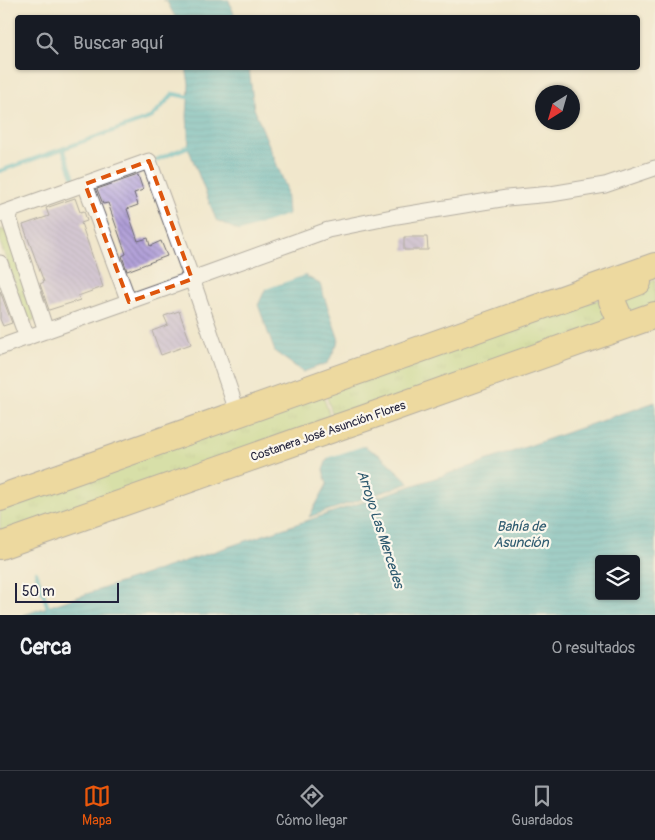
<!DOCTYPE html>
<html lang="es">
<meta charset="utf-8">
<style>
:root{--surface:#171b24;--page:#20242c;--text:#f1f3f6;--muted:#9ea1a6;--line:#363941;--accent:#ea580c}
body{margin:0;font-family:Pangolin,sans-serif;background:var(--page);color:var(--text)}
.controls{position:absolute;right:15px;bottom:15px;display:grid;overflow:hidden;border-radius:5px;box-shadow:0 1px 4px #0004}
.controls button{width:45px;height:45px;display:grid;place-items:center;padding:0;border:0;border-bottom:1px solid var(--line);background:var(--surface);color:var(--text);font:25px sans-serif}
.compass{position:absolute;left:535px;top:85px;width:45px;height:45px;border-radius:50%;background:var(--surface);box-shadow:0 1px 4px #0004;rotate:217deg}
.scale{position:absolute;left:15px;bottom:12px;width:104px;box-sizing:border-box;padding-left:5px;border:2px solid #22223b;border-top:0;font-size:14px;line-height:18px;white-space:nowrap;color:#22223b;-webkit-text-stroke:4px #fbf7ec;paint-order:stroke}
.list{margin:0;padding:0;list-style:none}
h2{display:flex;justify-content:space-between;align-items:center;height:65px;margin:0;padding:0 20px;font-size:21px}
h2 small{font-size:16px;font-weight:400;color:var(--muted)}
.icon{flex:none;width:28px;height:28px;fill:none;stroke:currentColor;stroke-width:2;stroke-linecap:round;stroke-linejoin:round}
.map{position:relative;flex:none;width:655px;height:615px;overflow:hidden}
.search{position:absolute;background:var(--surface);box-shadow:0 1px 4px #0004;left:15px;right:15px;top:15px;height:55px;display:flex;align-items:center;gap:12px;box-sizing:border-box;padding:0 18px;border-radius:5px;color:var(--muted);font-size:19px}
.sheet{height:155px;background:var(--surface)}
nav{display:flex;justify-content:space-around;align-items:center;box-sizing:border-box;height:70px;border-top:1px solid var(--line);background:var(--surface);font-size:14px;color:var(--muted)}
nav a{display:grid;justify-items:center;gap:2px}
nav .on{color:var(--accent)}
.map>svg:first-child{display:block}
.grass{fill:url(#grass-tufts);stroke:#6e7c5b}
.garden{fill:#b9d57b;stroke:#6e7c5b}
.water{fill:url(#water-rules);stroke:#30687c;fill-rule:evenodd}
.pier{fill:#f1e7cc}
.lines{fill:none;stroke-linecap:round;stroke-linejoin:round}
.stream{stroke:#3fadbd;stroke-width:4.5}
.building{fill:url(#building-back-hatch)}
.minor-casing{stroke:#6a676e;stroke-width:17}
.trunk-casing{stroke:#6a676e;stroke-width:28}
.minor{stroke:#fff;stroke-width:15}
.trunk{stroke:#e9c769;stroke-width:26}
.marked{fill:none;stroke:#de560e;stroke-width:4;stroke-dasharray:10 6;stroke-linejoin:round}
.labels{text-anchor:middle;stroke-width:4.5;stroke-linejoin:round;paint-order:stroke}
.street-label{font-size:12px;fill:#22223b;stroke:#fbf7ec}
.water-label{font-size:14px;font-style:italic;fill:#2e5a6f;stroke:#fbf7ec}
</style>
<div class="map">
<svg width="655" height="615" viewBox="0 0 655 615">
<defs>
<pattern id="grass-tufts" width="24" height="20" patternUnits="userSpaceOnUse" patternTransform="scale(1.25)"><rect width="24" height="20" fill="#b9d57b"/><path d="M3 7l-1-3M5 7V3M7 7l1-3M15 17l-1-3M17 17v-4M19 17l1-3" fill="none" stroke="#9fb76b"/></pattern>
<pattern id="water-rules" width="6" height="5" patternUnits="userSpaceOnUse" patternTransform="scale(1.25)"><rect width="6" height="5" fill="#3fadbd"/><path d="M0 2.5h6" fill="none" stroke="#348c9b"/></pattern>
<pattern id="building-back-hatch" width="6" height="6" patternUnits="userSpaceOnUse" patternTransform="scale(1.25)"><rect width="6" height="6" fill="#b09fd8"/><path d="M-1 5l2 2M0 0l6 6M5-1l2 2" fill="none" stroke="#8f81b0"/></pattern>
</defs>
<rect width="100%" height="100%" fill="#fbf7ec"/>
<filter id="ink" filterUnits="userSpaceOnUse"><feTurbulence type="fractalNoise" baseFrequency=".02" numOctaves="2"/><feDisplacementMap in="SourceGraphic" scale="10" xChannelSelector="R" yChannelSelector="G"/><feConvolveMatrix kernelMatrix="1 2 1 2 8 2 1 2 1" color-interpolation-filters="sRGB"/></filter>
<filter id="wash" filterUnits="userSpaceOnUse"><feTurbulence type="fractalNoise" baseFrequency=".0096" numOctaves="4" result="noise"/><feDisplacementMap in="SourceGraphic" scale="20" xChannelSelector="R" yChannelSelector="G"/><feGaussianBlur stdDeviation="1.12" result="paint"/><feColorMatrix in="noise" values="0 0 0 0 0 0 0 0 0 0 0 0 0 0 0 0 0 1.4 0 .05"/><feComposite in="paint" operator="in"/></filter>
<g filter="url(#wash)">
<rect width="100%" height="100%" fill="#f1e7cc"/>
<path class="grass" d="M 2,229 L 7,232 L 35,319 L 32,321 L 27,319 L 0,242 L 0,230 Z
M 600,299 L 608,322 L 335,421 L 325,392 Z
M 322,393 L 332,422 L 0,539 L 0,506 Z"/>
<path class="garden" d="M 655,279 L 655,307 L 629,313 L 623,296 L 648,284 Z"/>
<path class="water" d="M 163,0 L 229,0 L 235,17 L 175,17 L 167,2 Z
M 186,68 L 249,68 L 254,108 L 286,187 L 288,213 L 281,229 L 253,238 L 216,220 L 189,150 L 187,116 L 189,84 Z
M 299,272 L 320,284 L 339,340 L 328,363 L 303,372 L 275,352 L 258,305 L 269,281 Z
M 655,402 L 655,615 L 23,615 L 465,468 ZM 599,559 L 636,559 L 636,596 L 599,596 Z
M 356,442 L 380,455 L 410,483 L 309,517 L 327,484 L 323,470 L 330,451 Z"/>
<path class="pier" d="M 290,214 L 282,232 L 253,241 L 235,233 Z
M 298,269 L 308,274 L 262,290 L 268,279 Z
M 356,440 L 366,445 L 324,459 L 329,448 Z"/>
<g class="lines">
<path class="stream" d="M 63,149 L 75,181
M 156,160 L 194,144
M 0,171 L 152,117 L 173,94 L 194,98
M 36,572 L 49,611"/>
</g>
<g id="blocks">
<path class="building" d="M 138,175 L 143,190 L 134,193 L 138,205 L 127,209 L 138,241 L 148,238 L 150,246 L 161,241 L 167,256 L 127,271 L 122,256 L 126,254 L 108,203 L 103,204 L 97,189 Z
M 75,198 L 80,212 L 84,211 L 87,221 L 81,223 L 103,287 L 78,296 L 80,300 L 49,310 L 40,284 L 44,282 L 23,225 L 49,216 L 46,208 Z
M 404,237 L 427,237 L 428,250 L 404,250 Z
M 0,291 L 12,323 L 3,326 L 0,319 Z
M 179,311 L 191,344 L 161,355 L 152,331 L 168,325 L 164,316 Z"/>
</g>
</g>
<g filter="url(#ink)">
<use href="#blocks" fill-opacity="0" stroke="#6a676e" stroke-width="1"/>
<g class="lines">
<g class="minor-casing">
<path id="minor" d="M 85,184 L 129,302
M 7,212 L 46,331
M 0,214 L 149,161 L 192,279 L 238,414
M 0,263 L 27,338
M 0,347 L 192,279 L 328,230 L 397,216 L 507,198 L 551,194 L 605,185 L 655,168"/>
</g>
<g class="trunk-casing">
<path id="trunk" d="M 623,326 L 612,301 L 612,297 L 617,290 L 638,282
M 0,498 L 655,266
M 0,546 L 301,440 L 365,418 L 655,315"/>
</g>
<use href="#minor" class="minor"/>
<use href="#trunk" class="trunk"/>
</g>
</g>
<path d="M0 0H655V615H0ZM 149,161 L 192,279 L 129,302 L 85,184 Z" fill="#f1e7cc" fill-opacity=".55" fill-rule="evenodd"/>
<path class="marked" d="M 149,161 L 192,279 L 129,302 L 85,184 Z"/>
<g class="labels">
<g class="street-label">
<text transform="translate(328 431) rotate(-19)" y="4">Costanera José Asunción Flores</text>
</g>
<g class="water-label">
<text x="521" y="531">Bahía de<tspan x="521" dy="16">Asunción</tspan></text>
<text transform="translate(381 529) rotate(72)" y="5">Arroyo Las Mercedes</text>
</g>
</g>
</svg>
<div class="controls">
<button><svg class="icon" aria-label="layers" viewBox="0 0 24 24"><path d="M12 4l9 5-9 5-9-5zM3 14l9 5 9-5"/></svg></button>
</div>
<svg class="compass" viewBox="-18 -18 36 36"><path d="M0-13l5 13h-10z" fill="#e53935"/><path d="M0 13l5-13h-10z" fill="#9ea1a6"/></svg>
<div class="scale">50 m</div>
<div class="search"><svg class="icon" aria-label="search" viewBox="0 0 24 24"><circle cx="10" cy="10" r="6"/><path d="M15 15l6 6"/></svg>Buscar aquí</div>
</div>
<section class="sheet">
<h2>Cerca<small>0 resultados</small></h2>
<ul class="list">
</ul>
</section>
<nav>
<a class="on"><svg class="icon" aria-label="map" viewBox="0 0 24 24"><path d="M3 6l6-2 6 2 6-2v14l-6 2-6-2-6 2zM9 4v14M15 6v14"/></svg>Mapa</a>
<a><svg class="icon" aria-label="directions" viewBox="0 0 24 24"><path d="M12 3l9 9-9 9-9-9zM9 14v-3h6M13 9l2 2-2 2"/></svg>Cómo llegar</a>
<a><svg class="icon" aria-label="saved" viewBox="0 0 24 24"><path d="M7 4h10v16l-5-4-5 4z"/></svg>Guardados</a>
</nav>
